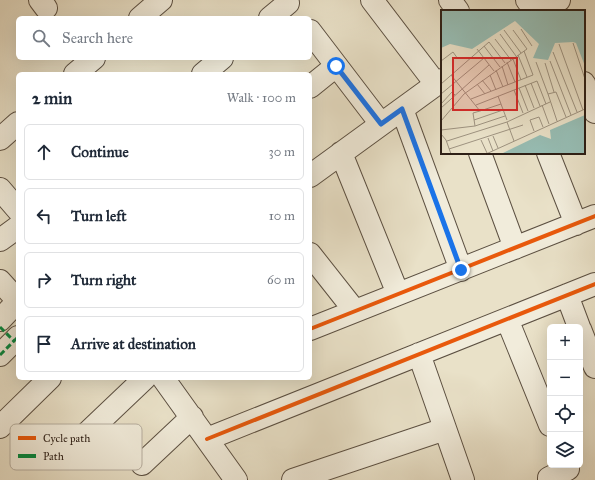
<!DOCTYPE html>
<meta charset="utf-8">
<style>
:root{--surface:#fff;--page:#f6f6f7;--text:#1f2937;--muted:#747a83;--line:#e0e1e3}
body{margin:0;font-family:"IM FELL Great Primer",serif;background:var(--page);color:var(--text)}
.controls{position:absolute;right:12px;bottom:12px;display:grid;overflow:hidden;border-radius:6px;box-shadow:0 4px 16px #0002}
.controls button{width:36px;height:36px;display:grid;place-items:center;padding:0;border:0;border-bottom:1px solid var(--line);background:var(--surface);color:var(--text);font:20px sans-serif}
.stop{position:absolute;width:12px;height:12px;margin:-9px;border:3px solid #1a73e8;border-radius:50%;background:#fff}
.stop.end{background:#1a73e8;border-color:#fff;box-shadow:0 1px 4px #0008}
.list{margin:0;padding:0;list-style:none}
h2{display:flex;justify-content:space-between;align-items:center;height:52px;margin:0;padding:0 16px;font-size:17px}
h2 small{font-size:13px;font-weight:400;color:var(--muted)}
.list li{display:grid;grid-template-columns:26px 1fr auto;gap:12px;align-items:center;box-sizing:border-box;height:56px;margin:0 8px 8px;padding:0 8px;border:1px solid var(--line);border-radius:6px}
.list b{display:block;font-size:15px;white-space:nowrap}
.list em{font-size:13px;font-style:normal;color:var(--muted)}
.icon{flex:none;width:22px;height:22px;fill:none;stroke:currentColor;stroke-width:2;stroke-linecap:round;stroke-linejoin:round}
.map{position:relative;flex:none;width:595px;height:480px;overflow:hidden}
.search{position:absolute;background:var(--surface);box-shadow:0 4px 16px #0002;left:16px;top:16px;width:296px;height:44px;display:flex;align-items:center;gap:10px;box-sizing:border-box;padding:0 14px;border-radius:6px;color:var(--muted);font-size:15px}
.panel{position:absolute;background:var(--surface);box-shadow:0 4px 16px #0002;left:16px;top:72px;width:296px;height:308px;border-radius:6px}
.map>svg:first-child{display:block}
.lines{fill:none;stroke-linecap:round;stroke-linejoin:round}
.minor-casing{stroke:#5c5042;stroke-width:24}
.minor{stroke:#f1ecdb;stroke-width:22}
.quiet{stroke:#00873e;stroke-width:3;stroke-dasharray:6 3;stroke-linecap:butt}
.cycleway-casing{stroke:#f1ecdb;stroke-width:6}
.cycleway{stroke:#e8590c;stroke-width:4}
.route{stroke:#1a73e8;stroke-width:5}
.inset-road{fill:none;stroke:#9e9381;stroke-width:1}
.view{fill:#d62828;fill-opacity:0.15;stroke:#d62828;stroke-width:2}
.inset-edge{fill:none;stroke:#2d1f16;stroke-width:2}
.key{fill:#f1ecdb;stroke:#b6aea0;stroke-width:1}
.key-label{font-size:11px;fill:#2d1f16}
</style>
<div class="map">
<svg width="595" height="480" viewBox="0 0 595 480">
<rect width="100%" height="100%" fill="#e9e1c8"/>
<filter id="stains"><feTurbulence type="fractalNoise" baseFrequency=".005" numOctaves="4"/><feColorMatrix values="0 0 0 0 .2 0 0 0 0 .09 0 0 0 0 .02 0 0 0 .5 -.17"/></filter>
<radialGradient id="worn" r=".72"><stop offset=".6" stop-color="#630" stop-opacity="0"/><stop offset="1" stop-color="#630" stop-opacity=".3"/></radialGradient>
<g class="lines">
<g class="minor-casing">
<path id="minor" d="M 40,0 L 46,8
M 372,0 L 436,84
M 450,0 L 458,11
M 527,0 L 535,11
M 543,11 L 559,0
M 140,18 L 161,0
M 270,18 L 288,3
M 310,31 L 381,124
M 75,74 L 94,58
M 203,74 L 222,58
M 584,83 L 595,112
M 310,87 L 336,66
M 402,109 L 461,270
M 0,139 L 18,123
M 341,153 L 398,294
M 480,153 L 515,248
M 548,153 L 576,224
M 310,176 L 442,80
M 0,189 L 18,210
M 0,240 L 18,227
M 310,254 L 355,311
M 0,281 L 18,301
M 567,295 L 579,327
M 507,319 L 550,425
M 0,320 L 18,301
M 310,329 L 595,216
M 580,329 L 595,367
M 419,354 L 463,480
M 0,355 L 18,337
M 163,378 L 236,480
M 0,427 L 50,378
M 84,436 L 145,378
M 207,439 L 595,284
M 142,464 L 192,417
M 293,480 L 445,429
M 549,480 L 549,478 L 568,469 L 566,465"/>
</g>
<use href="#minor" class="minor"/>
<path class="quiet" d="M 0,327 L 14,341
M 0,355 L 18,337"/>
<g class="cycleway-casing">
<path id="cycleway" d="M 310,329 L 595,216
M 207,439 L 595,284"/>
</g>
<use href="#cycleway" class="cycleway"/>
</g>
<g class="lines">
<path class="route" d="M 336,66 L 381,124 L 402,109 L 461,270"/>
</g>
<g transform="translate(441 10)">
<rect width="144" height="144" fill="#e9e1c8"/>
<path d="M 0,0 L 144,0 L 144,56 L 135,33 L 132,32 L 114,33 L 107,50 L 92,48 L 98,34 L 74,11 L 31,39 L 9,34 L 0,38 ZM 144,105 L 144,144 L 60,144 L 99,125 L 110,129 L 109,120 Z" fill="#97beb5"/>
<path class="inset-road" d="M 80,19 L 91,36M 63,20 L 80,43M 59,24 L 75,46M 54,29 L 70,50M 132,33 L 144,69M 118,34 L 142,100M 43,36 L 59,57M 36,39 L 53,61M 112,42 L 136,102M 77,45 L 86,67M 72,49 L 80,70M 0,51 L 12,42 L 17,49M 109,51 L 130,105M 66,52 L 74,72M 95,52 L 107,84M 104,53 L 113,82M 61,56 L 67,75M 55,60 L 62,77M 10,65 L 39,101 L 60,94M 49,65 L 55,80M 41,70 L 50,81M 90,73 L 99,96M 0,74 L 48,32 L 64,53M 36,74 L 44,84M 84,75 L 93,98M 78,78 L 87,101M 73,80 L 82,103M 0,84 L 43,48M 57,86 L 66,110M 30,89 L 92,65 L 83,41M 0,94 L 11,82 L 14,85M 35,95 L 96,71 L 105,94M 101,95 L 108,114M 0,98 L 48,55M 33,110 L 62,100M 0,111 L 23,84 L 86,39 L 72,20M 116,111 L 107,84 L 115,82 L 125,107M 66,112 L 73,131M 34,116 L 32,103 L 39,101M 0,120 L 34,116 L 64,106M 93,121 L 89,110 L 98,107 L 102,117M 0,124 L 5,130 L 10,144M 52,126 L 57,138M 47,128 L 52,141M 40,130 L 46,143M 6,131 L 66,112 L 109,92M 8,139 L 82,115M 45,144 L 144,99"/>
<path class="view" d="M 12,48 L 76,48 L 76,100 L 12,100 Z"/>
<rect width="144" height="144" class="inset-edge"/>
</g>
<rect x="10" y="424" width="132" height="46" rx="6" class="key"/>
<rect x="18" y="436" width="18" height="4" fill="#e8590c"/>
<rect x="18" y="454" width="18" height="4" fill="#00873e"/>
<g class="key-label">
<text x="43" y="442">Cycle path</text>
<text x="43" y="460">Path</text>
</g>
<rect width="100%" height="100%" filter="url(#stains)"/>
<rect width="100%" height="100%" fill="url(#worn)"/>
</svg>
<div class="controls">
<button>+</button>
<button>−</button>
<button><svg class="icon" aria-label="locate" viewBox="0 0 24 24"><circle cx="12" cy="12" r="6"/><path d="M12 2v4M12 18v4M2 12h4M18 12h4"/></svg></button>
<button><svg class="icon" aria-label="layers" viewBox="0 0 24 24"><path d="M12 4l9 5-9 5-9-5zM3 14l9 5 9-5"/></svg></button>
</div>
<div class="stop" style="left:336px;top:66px"></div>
<div class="stop end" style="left:461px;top:270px"></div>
<div class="search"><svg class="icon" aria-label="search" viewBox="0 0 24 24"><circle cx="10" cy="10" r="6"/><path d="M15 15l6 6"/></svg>Search here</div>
<section class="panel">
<h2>2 min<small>Walk · 100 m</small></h2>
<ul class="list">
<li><svg class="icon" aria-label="ahead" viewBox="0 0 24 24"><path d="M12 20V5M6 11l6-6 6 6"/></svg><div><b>Continue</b></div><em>30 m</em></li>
<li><svg class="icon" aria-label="left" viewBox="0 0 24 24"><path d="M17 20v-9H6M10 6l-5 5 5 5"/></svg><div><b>Turn left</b></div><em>10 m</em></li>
<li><svg class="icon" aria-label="right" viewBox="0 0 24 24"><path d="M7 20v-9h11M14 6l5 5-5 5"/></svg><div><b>Turn right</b></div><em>60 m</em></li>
<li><svg class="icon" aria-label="arrive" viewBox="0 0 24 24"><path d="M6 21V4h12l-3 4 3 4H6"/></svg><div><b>Arrive at destination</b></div></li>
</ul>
</section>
</div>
